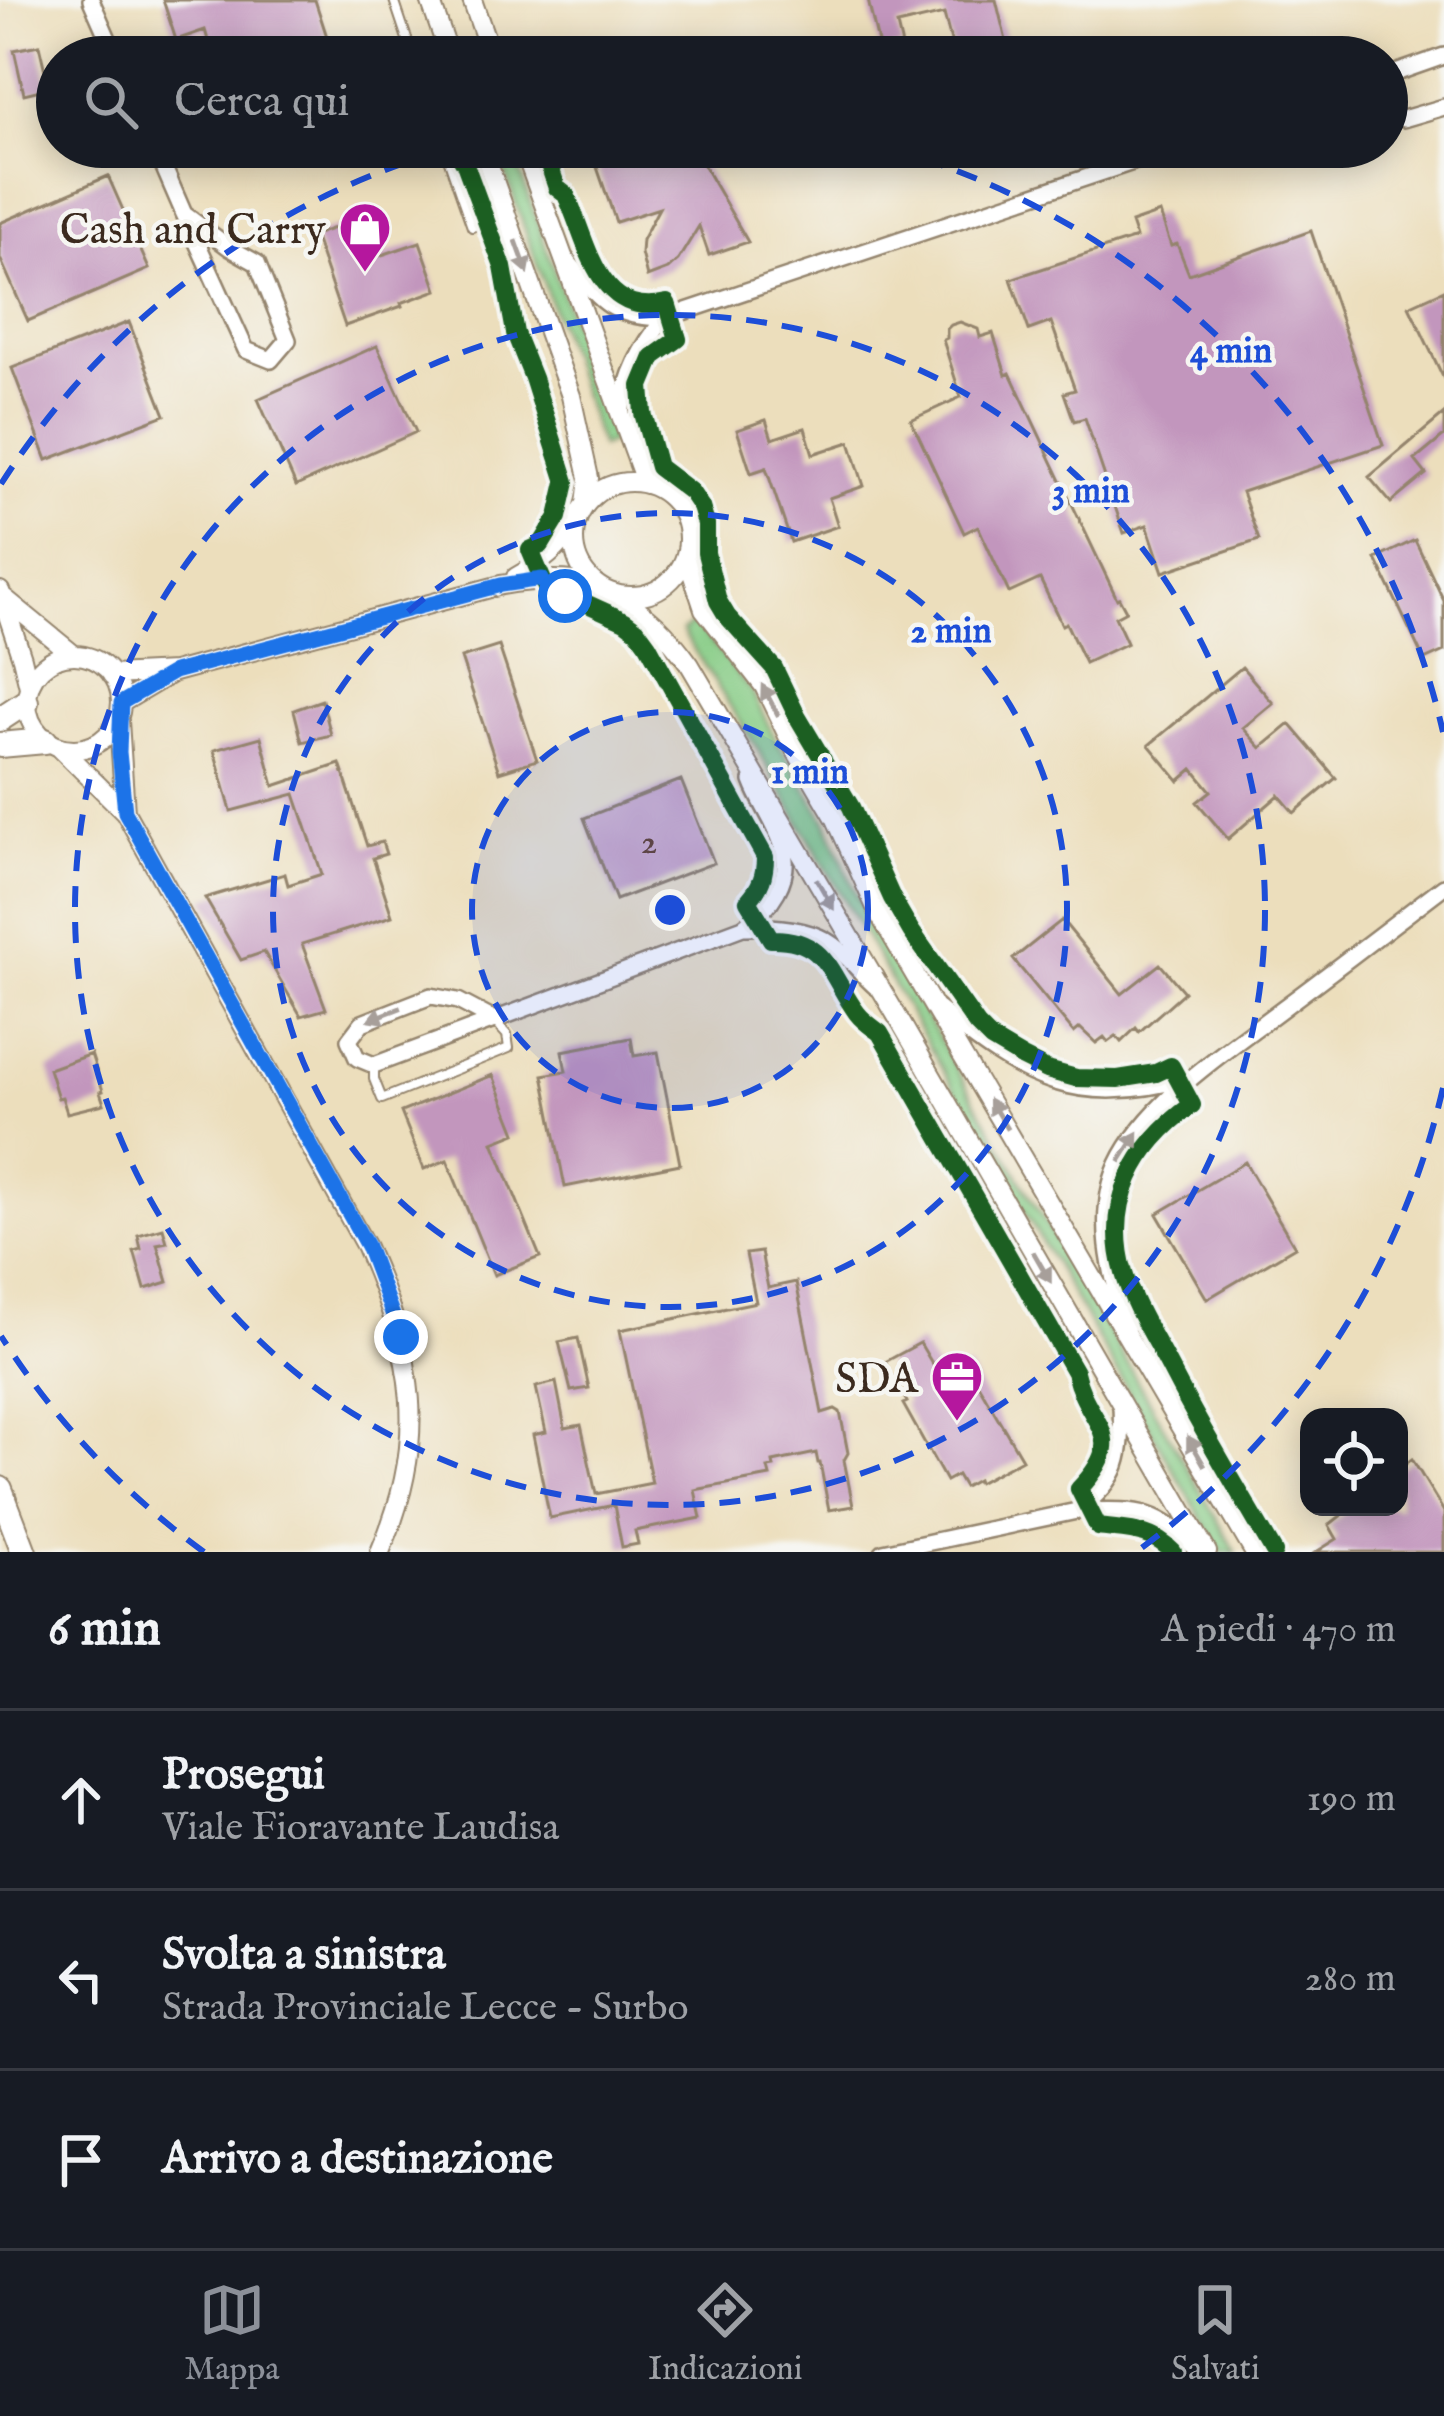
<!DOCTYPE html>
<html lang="it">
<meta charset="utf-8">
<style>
:root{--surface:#171b24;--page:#20242c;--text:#f1f3f6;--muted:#9ea1a6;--line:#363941;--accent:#8c9099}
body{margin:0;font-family:"IM FELL English",serif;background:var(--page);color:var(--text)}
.controls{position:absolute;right:36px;bottom:36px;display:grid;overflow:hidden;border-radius:24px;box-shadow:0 6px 30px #0003}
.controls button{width:108px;height:108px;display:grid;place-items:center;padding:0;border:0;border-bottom:3px solid var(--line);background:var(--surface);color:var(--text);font:60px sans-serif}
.stop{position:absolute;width:36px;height:36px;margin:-27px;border:9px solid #1a73e8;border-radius:50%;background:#fff}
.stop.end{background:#1a73e8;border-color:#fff;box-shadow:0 3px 12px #0008}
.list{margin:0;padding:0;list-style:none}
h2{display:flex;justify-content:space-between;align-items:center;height:156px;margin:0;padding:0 48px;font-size:51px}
h2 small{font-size:39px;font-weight:400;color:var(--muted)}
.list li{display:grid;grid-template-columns:78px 1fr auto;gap:36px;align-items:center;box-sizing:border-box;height:180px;padding:0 48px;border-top:3px solid var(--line)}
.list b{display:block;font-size:45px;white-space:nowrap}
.list p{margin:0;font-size:39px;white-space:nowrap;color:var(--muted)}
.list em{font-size:39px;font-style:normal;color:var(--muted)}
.icon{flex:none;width:66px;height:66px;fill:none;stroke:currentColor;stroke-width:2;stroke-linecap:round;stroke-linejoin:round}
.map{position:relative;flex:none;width:1444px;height:1552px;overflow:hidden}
.search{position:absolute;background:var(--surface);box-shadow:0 6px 30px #0003;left:36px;right:36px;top:36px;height:132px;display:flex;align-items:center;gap:30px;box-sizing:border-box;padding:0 42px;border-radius:66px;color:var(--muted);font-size:45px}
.sheet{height:696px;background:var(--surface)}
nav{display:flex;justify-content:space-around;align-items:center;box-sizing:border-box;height:168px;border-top:3px solid var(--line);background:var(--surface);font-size:33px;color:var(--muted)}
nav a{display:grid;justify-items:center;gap:6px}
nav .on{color:var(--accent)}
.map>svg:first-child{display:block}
.green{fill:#87cc86;stroke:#617b52;stroke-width:3}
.building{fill:#c296bd}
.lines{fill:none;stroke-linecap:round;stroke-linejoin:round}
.service-casing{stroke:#94846d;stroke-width:12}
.minor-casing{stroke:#94846d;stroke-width:20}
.tertiary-casing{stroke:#94846d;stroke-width:22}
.trunk-casing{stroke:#94846d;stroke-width:28}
.service{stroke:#fff;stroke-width:8}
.minor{stroke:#fff;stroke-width:15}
.tertiary{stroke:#fff;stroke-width:18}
.trunk{stroke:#fff;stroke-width:24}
.cycleway-casing{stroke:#f6f6f2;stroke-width:26}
.cycleway{stroke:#1b5e20;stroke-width:18}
.oneway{fill:#a79f9a}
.route{stroke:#1a73e8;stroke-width:15}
.ring{fill:none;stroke:#1d4ed8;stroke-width:6;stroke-dasharray:21 15}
.labels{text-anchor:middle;stroke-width:9;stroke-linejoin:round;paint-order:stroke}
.number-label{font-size:36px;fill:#5d4546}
.poi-label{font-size:42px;fill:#3b2a1e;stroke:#f6f6f2;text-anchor:end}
.centre{fill:#1d4ed8;stroke:#f6f6f2;stroke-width:6}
.ring-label{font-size:36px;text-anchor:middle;font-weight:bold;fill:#1d4ed8;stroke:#f6f6f2;stroke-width:9;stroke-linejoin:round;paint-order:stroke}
</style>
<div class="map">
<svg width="1444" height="1552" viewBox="0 0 1444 1552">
<rect width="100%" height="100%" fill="#f6f6f2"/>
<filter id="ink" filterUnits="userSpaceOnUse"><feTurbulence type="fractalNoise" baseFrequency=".00833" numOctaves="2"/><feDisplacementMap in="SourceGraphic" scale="24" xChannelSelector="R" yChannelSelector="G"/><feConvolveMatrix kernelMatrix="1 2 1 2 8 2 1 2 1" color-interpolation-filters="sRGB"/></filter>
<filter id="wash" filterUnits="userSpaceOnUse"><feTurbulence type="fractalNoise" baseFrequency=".004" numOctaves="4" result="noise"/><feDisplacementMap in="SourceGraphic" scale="48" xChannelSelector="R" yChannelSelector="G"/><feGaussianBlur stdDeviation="2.7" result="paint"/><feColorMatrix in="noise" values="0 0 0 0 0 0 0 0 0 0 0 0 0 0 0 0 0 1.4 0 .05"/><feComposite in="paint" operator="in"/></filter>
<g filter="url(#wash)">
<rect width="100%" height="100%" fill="#ecdebc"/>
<path class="green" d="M 496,147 L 511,147 L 614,441 L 601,447 Z
M 694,622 L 752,692 L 775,738 L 826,821 L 857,897 L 1236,1552 L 1221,1552 L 755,745 L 682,631 Z"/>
<g id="blocks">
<path class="building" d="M 163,0 L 315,0 L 329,43 L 285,57 L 213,57 L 205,30 L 176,40 Z
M 868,0 L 996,0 L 1010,57 L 955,57 L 944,14 L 897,25 L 902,46 L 880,51 Z
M 39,45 L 49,88 L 24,94 L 14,50 Z
M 590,147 L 693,147 L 748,242 L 709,255 L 699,226 L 678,260 L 668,269 L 647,277 L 641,253 L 642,240 L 659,208 L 616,222 Z
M 108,176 L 149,269 L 28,321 L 0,258 L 0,223 Z
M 1160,213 L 1171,246 L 1177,244 L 1189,274 L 1311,231 L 1383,445 L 1242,492 L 1259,540 L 1163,572 L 1147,525 L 1124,533 L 1085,418 L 1074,421 L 1064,393 L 1075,390 L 1051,322 L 1029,330 L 1011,279 L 1136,238 L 1131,223 Z
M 363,218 L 376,257 L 420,242 L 437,290 L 401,303 L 402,306 L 345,326 L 314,235 Z
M 1444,290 L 1444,379 L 1409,306 Z
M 129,322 L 165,415 L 47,460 L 12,368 Z
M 960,322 L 978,329 L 980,337 L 993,333 L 1006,375 L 1010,373 L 1117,599 L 1119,598 L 1126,611 L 1115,617 L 1127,643 L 1085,663 L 1066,623 L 1062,625 L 1040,579 L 1009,593 L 978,526 L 964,533 L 911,420 L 961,397 L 943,340 L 947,338 L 947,329 L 951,325 Z
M 377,346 L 416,432 L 296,486 L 258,399 Z
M 1444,414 L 1444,436 L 1415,460 L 1426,474 L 1391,503 L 1369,477 Z
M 766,420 L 772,439 L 805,428 L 813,454 L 850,442 L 864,486 L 829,498 L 838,526 L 791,542 L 766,468 L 751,473 L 737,430 Z
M 1415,540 L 1444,601 L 1444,651 L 1424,660 L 1376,559 Z
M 499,646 L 537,760 L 499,772 L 461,658 Z
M 1242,667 L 1273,703 L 1243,728 L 1261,748 L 1290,724 L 1336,778 L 1294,813 L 1279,795 L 1228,839 L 1197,802 L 1211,791 L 1193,769 L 1179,781 L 1149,745 Z
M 322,700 L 331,735 L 302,742 L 294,710 Z
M 261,737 L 274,786 L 340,764 L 367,846 L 382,842 L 386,854 L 373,858 L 392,916 L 302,944 L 326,1009 L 301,1016 L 264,952 L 241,960 L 205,898 L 285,874 L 288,885 L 322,874 L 295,794 L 231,811 L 214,750 Z
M 681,780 L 714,863 L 616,900 L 584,818 Z
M 1062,920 L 1122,994 L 1160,964 L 1184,992 L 1139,1032 L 1136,1028 L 1121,1042 L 1116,1036 L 1108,1042 L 1104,1037 L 1096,1043 L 1080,1028 L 1074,1033 L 1013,959 Z
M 631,1038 L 634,1056 L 658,1052 L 680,1164 L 565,1187 L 543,1075 L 566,1071 L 562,1051 Z
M 91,1054 L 103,1091 L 100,1092 L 104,1104 L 67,1113 L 62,1097 L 58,1098 L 49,1069 Z
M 493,1075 L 516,1133 L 493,1142 L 540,1257 L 494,1275 L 447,1160 L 424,1169 L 401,1112 Z
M 1245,1162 L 1295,1247 L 1207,1299 L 1157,1214 Z
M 163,1228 L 167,1242 L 157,1244 L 168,1282 L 145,1289 L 134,1251 L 141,1249 L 138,1235 Z
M 761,1252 L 768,1288 L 796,1282 L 822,1413 L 835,1409 L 840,1412 L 848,1453 L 844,1460 L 853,1506 L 829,1510 L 820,1463 L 818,1463 L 816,1453 L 773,1462 L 774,1467 L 768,1468 L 770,1476 L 695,1490 L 701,1518 L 635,1531 L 638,1544 L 622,1547 L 614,1505 L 550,1518 L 533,1435 L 546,1432 L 536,1387 L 556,1382 L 565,1428 L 581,1425 L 596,1494 L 652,1483 L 620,1330 L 756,1302 L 746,1254 Z
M 578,1338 L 589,1388 L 571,1391 L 559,1342 Z
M 920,1343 L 943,1382 L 968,1367 L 1022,1459 L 978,1483 L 977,1480 L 964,1487 L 957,1475 L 946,1481 L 903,1404 L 907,1402 L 885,1362 Z
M 1412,1459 L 1444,1512 L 1444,1552 L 1316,1552 L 1337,1539 L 1329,1525 L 1352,1507 L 1399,1507 L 1399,1469 Z"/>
</g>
</g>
<g filter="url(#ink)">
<use href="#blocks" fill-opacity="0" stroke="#94846d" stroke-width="3"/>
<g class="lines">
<g class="service-casing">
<path id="service" d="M 394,0 L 413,57
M 444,147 L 472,227 L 505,214
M 374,1066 L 374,1079 L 382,1099 L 509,1048 L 507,1035 L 495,1022"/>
</g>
<g class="minor-casing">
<path id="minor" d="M 91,0 L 116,57
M 1387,76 L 1444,56
M 1387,113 L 1403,119 L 1444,107
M 155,147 L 184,214
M 184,214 L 230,248 L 257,263 L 288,340 L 271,360 L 246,350 Z
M 566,259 C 599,299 609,318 665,318 C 640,348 627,374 621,412
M 665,318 L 1178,147
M 746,927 C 774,926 810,928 833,945 C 849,957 861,974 876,987
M 938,1009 C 1023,1080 1076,1108 1189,1078
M 494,1020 L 458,1001 L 431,996 L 362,1023 L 349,1040 L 357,1058 L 374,1065 L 743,927 C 770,909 794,878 782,844 C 775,822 760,803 752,781
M 1127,1326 C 1111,1276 1095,1215 1118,1164 C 1147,1102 1229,1049 1283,1008 C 1337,968 1390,927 1444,886
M 1077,1511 C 1121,1479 1123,1456 1121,1405
M 883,1552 L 1077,1511 C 1137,1510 1155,1506 1198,1552"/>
</g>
<g class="tertiary-casing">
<path id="tertiary" d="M 430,0 L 450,57
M 472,0 L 492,57
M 482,147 L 571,396 L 589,478 L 586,504
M 523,147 L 646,484
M574 539a57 57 0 1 1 114 0a57 57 0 1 1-114 0Z
M 686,555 L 704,609 L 764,686 L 792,744 L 836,819 L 879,914 L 1254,1552
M 516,577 C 541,563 559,549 575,525
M 0,591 L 22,658 L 29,687
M 616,595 C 650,616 667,633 690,665 L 901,1023 L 1207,1552
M 3,597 L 74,655
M27 702a47 47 0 1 1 94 0a47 47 0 1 1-94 0Z
M 112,675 L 174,672 L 501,585 C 534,580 563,577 596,585
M 121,703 L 170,674
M 119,721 L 125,812
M 59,747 L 125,812 L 366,1247 C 414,1357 430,1438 380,1552"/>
</g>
<g class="trunk-casing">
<path id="trunk" d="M 0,719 L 26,702
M 0,745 L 45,741
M 0,1489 L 24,1552"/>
</g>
<use href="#service" class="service"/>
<use href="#minor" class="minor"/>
<use href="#tertiary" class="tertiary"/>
<use href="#trunk" class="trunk"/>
<g class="cycleway-casing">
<path id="cycleway" d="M 455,147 L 465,164 L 503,267 L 515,333 L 533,378 L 566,482 L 558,517 L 541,545 L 530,550 L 549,595 L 565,596 L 581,601 L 625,621 L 637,630 L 648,645 L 765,857 C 765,875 761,887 748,901 L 771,939 C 828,938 830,977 857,1013 C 863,1021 872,1027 880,1033 L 1075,1372 C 1087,1427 1132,1433 1079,1489 L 1098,1527 C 1128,1531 1151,1529 1173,1552
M 543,147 L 557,188 L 566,195 C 588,241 597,320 667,303 L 678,339 L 653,357 L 641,386 L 643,413 L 658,467 L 691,492 L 701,507 L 706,524 L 706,553 L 718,601 L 727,616 L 774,668 L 797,716 L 851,807 L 892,898 L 911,931 L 977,1025 L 991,1039 L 1023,1058 L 1047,1070 L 1076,1078 L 1118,1079 L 1156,1073 L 1171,1066 L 1192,1105 C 1136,1145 1104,1202 1124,1273 C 1134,1308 1157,1342 1173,1374 C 1204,1434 1240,1493 1274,1552"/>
</g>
<use href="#cycleway" class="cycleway"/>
</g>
<defs><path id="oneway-solid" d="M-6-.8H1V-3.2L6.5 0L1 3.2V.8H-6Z" transform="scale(3)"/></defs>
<g class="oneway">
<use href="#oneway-solid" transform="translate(522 257) rotate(70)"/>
<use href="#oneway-solid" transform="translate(770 700) rotate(-118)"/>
<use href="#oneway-solid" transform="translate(825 894) rotate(60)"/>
<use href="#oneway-solid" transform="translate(385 1014) rotate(159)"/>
<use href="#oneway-solid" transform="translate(998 1114) rotate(-121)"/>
<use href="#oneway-solid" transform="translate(1129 1147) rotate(-58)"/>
<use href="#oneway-solid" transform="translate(1042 1267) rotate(60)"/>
<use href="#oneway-solid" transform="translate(1196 1451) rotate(-120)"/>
</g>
</g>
<g class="lines" filter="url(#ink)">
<path class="route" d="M 401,1337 L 367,1246 L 125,812 L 119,752 L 121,703 L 174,672 L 501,585 L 542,579 L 549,595 L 565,596"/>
</g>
<circle cx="670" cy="910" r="198" fill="#1d4ed8" fill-opacity=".12"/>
<g class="ring">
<circle cx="670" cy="910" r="198"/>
<circle cx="670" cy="910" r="397"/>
<circle cx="670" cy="910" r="595"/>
<path d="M1443 1088A793 793 0 0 1 1136 1552M204 1552A793 793 0 0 1 1 1336M1 484A793 793 0 0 1 451 148M889 148A793 793 0 0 1 1443 732"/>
</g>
<defs>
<g id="shop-pin" transform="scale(2.7)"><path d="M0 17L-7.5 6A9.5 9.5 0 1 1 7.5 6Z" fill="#b5179e" stroke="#f6f6f2"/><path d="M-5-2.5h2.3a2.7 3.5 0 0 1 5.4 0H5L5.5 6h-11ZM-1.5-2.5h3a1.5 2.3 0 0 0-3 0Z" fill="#fff"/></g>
<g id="office-pin" transform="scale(2.7)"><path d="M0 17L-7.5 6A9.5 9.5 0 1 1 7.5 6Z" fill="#b5179e" stroke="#f6f6f2"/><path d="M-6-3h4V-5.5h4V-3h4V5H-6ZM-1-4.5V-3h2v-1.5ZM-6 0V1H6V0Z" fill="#fff"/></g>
</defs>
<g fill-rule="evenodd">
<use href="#shop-pin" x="365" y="228"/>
<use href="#office-pin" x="957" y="1377"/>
</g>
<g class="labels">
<g class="number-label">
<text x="649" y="853">2</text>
</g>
<g class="poi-label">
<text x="326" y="243">Cash and Carry</text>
<text x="918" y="1392">SDA</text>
</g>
</g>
<circle cx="670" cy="910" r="18" class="centre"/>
<g class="ring-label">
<text x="1231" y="362">4 min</text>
<text x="1091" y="502">3 min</text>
<text x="951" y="642">2 min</text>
<text x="810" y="783">1 min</text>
</g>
</svg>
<div class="controls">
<button><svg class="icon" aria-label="locate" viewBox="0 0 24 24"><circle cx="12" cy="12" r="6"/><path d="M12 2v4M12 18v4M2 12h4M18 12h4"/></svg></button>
</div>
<div class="stop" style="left:565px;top:596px"></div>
<div class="stop end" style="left:401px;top:1337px"></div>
<div class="search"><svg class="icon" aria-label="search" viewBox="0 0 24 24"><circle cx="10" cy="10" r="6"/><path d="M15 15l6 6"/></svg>Cerca qui</div>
</div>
<section class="sheet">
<h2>6 min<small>A piedi · 470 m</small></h2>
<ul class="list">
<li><svg class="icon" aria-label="ahead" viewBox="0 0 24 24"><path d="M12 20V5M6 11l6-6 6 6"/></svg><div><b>Prosegui</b><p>Viale Fioravante Laudisa</p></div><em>190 m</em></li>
<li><svg class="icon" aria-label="left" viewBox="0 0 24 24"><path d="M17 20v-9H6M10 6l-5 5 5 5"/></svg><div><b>Svolta a sinistra</b><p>Strada Provinciale Lecce - Surbo</p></div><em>280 m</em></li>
<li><svg class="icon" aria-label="arrive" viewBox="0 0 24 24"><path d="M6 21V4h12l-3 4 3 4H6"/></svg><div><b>Arrivo a destinazione</b></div></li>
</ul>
</section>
<nav>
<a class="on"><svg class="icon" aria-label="map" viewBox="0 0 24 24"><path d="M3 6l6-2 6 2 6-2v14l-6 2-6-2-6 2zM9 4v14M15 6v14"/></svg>Mappa</a>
<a><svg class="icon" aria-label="directions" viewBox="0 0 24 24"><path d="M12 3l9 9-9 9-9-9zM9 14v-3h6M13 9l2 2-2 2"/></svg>Indicazioni</a>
<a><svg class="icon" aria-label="saved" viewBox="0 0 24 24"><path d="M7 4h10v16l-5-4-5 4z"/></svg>Salvati</a>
</nav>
